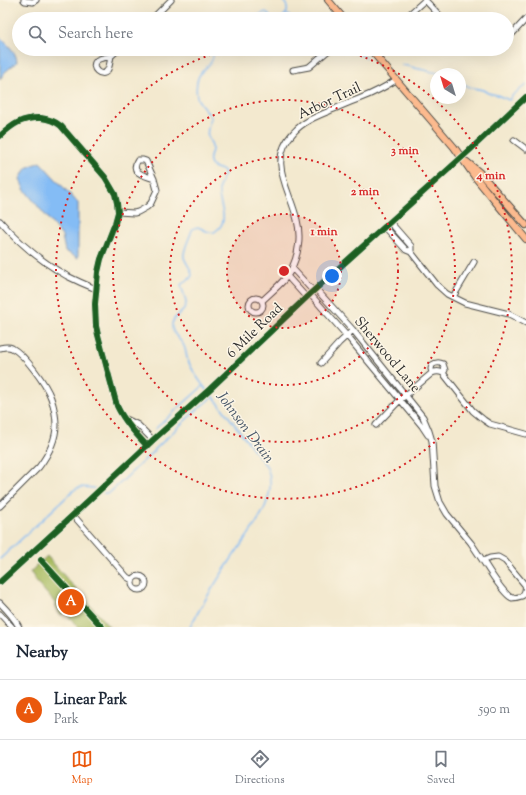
<!DOCTYPE html>
<style>
:root{--surface:#fff;--page:#f2f2f3;--text:#1f2937;--muted:#747a83;--line:#e0e1e3;--accent:#ea580c}
body{margin:0;font-family:"Sorts Mill Goudy",serif;background:var(--page);color:var(--text)}
.compass{position:absolute;left:430px;top:68px;width:36px;height:36px;border-radius:50%;background:var(--surface);box-shadow:0 4px 16px #0002;rotate:322deg}
.you{position:absolute;left:332px;top:276px;width:14px;height:14px;margin:-10px;border:3px solid #fff;border-radius:50%;background:#1a73e8;box-shadow:0 0 0 6px #1a73e833}
.badge{display:grid;place-items:center;width:26px;height:26px;border-radius:50%;background:var(--accent);color:#fff;font-size:13px;font-weight:700}
.pin{position:absolute;translate:-50% -50%;border:2px solid #fff;box-shadow:0 1px 4px #0006}
.list{margin:0;padding:0;list-style:none}
h2{display:flex;justify-content:space-between;align-items:center;height:52px;margin:0;padding:0 16px;font-size:17px}
h2 small{font-size:13px;font-weight:400;color:var(--muted)}
.list li{display:grid;grid-template-columns:26px 1fr auto;gap:12px;align-items:center;box-sizing:border-box;height:60px;padding:0 16px;border-top:1px solid var(--line)}
.list b{display:block;font-size:15px;white-space:nowrap}
.list p{margin:0;font-size:13px;white-space:nowrap;color:var(--muted)}
.list em{font-size:13px;font-style:normal;color:var(--muted)}
.icon{flex:none;width:22px;height:22px;fill:none;stroke:currentColor;stroke-width:2;stroke-linecap:round;stroke-linejoin:round}
.map{position:relative;flex:none;width:526px;height:627px;overflow:hidden}
.search{position:absolute;background:var(--surface);box-shadow:0 4px 16px #0002;left:12px;right:12px;top:12px;height:44px;display:flex;align-items:center;gap:10px;box-sizing:border-box;padding:0 14px;border-radius:22px;color:var(--muted);font-size:15px}
.sheet{height:112px;background:var(--surface)}
nav{display:flex;justify-content:space-around;align-items:center;box-sizing:border-box;height:56px;border-top:1px solid var(--line);background:var(--surface);font-size:11px;color:var(--muted)}
nav a{display:grid;justify-items:center;gap:2px}
nav .on{color:var(--accent)}
.map>svg:first-child{display:block}
.green{fill:#a8bc60;stroke:#6a7446}
.water{fill:#84bcf5;stroke:#587490}
.lines{fill:none;stroke-linecap:round;stroke-linejoin:round}
.stream{stroke:#84bcf5;stroke-width:1.5}
.minor-casing{stroke:#494844;stroke-width:7}
.major-casing{stroke:#494844;stroke-width:8}
.minor{stroke:#fff;stroke-width:5}
.major{stroke:#fcba8e;stroke-width:6}
.cycleway-casing{stroke:#fcf5e5;stroke-width:8}
.cycleway{stroke:#1b5e20;stroke-width:6}
.ring{fill:none;stroke:#d62828;stroke-width:2;stroke-dasharray:2 4}
.labels{text-anchor:middle;stroke-width:3;stroke-linejoin:round;paint-order:stroke}
.street-label{font-size:14px;fill:#2b2b2b;stroke:#fcf5e5}
.water-label{font-size:15px;font-style:italic;fill:#465668;stroke:#fcf5e5}
.centre{fill:#d62828;stroke:#fcf5e5;stroke-width:2}
.ring-label{font-size:12px;text-anchor:middle;font-weight:bold;fill:#d62828;stroke:#fcf5e5;stroke-width:3;stroke-linejoin:round;paint-order:stroke}
</style>
<div class="map">
<svg width="526" height="627" viewBox="0 0 526 627">
<rect width="100%" height="100%" fill="#fcf5e5"/>
<filter id="ink" filterUnits="userSpaceOnUse"><feTurbulence type="fractalNoise" baseFrequency=".025" numOctaves="2"/><feDisplacementMap in="SourceGraphic" scale="8" xChannelSelector="R" yChannelSelector="G"/><feConvolveMatrix kernelMatrix="1 2 1 2 8 2 1 2 1" color-interpolation-filters="sRGB"/></filter>
<filter id="wash" filterUnits="userSpaceOnUse"><feTurbulence type="fractalNoise" baseFrequency=".012" numOctaves="4" result="noise"/><feDisplacementMap in="SourceGraphic" scale="16" xChannelSelector="R" yChannelSelector="G"/><feGaussianBlur stdDeviation="0.9" result="paint"/><feColorMatrix in="noise" values="0 0 0 0 0 0 0 0 0 0 0 0 0 0 0 0 0 1.4 0 .05"/><feComposite in="paint" operator="in"/></filter>
<g filter="url(#wash)">
<rect width="100%" height="100%" fill="#f3e9cf"/>
<path class="green" d="M 47,556 L 109,627 L 78,627 L 65,612 L 63,614 L 60,614 C 58,610 57,607 55,603 L 34,579 L 34,577 L 30,572 Z"/>
<path class="water" d="M 0,37 C 7,44 17,52 17,62 L 5,72 L 0,79 Z
M 40,162 L 78,203 L 78,258 L 65,251 L 62,236 L 24,189 L 20,179 L 26,168 Z"/>
<g class="lines">
<path class="stream" d="M 286,14 L 292,18
M 247,19 L 256,17 L 261,14 L 266,12 L 267,13 L 272,19
M 280,19 C 289,13 289,10 284,0
M 347,49 L 366,57
M 402,65 C 410,66 417,69 425,70 C 430,72 435,72 441,74
M 460,82 L 469,87 L 483,90 L 488,93 L 497,95 L 509,100 L 513,95 L 526,85
M 155,429 L 203,386
M 104,493 L 108,494 C 130,475 150,454 171,434 C 184,421 199,408 213,396
M 0,559 L 74,490 C 81,485 87,488 94,488
M 190,627 C 202,604 216,582 230,561 C 247,534 281,501 267,467 L 213,396 C 204,389 191,369 187,358 C 186,354 186,350 184,346 C 181,339 171,334 172,325 C 172,315 186,314 186,303 C 186,297 182,291 181,285 C 183,282 191,280 192,275 C 192,270 185,262 184,257 C 183,250 190,237 192,230 L 194,228 L 198,227 C 201,228 205,231 209,232 C 212,233 215,232 217,230 C 231,219 217,203 219,189 C 219,183 224,178 225,172 C 221,168 214,169 211,165 C 207,159 212,154 212,149 C 213,144 210,142 208,137 C 206,131 209,124 211,118 C 208,110 199,105 197,97 C 196,92 196,83 198,78 C 203,66 216,65 213,49"/>
</g>
</g>
<g filter="url(#ink)">
<g class="lines">
<g class="minor-casing">
<path id="minor" d="M 24,0 L 25,1 L 33,2 L 36,0
M 425,0 L 443,19
M 152,19 L 171,0
M 404,19 L 425,0
M 507,38 L 513,33 L 526,19
M 111,56 C 110,60 110,67 107,71 C 101,78 90,68 96,61 C 100,57 107,58 111,56 C 114,54 116,51 119,49
M 377,57 L 387,49
M 293,70 L 309,67 L 330,49
M 0,136 C 13,124 23,117 41,118 C 49,119 55,121 61,126 L 105,177 L 115,194 L 117,203 L 118,212 L 115,223 L 101,259 L 98,272 L 95,304 L 96,326 L 98,335 L 117,406 C 124,421 136,434 147,446
M 514,140 L 526,149
M 118,212 L 134,213 L 138,212 L 147,207 L 151,203 L 157,190 L 154,179 L 146,161 L 143,160 L 138,160 C 129,173 144,175 154,179
M 0,221 C 19,243 42,262 67,276 C 77,281 86,285 96,289
M 390,222 L 411,246 L 411,252 L 437,285 L 447,294 L 465,303 L 509,314 L 526,323
M 385,227 L 406,250 L 411,252
M 292,268 L 313,291
M 287,276 L 306,297
M 316,289 L 353,330 L 423,417 L 429,431 L 432,441 L 435,486 L 440,502 L 447,514 L 471,543 L 483,561
M 310,294 L 347,336 L 422,426 L 428,435
M 453,297 L 474,262
M249 305a7 7 0 1 1 14 0a7 7 0 1 1-14 0Z
M 262,301 C 272,291 286,281 292,268 C 299,253 301,235 297,220 C 290,189 266,161 294,132 C 303,122 315,117 327,112 C 339,107 350,102 361,98 C 374,93 385,87 396,80
M 0,348 C 4,347 8,346 12,348 C 25,355 46,384 51,398 C 54,407 56,416 56,425 C 56,441 48,455 39,467 L 0,506
M 321,363 L 339,343 L 353,330
M 432,373 L 431,369 L 432,365 C 436,362 439,362 443,364 L 445,370 L 443,373
M 126,419 L 138,425 L 153,440
M 376,425 L 400,400 L 432,373 C 436,371 439,371 443,373 L 473,411 L 484,420 L 490,424 L 526,434
M 73,515 L 127,577 L 132,580
M 498,557 L 505,561 L 525,585 C 526,589 525,593 522,596 C 519,597 515,598 512,598 C 504,595 488,569 483,561 L 490,558 Z
M132 583a7 7 0 1 1 14 0a7 7 0 1 1-14 0Z
M 0,582 L 73,515 L 153,440 L 210,389 L 310,294 L 471,149 L 526,97
M 0,603 C 7,610 14,617 19,627
M 0,614 L 12,627"/>
</g>
<g class="major-casing">
<path id="major" d="M 328,0 L 344,19
M 370,49 L 454,147 L 475,177 L 526,239
M 467,162 L 479,172 L 526,225"/>
</g>
<use href="#minor" class="minor"/>
<use href="#major" class="major"/>
<g class="cycleway-casing">
<path id="cycleway" d="M 0,136 C 13,124 23,117 41,118 C 49,119 55,121 61,126 L 105,177 L 115,194 L 117,203 L 118,212 L 115,223 L 101,259 L 98,272 L 95,304 L 96,326 L 98,335 L 117,406 C 124,421 136,434 147,446
M 41,560 L 102,627
M 0,582 L 73,515 L 153,440 L 210,389 L 310,294 L 471,149 L 526,97"/>
</g>
<use href="#cycleway" class="cycleway"/>
</g>
</g>
<circle cx="284" cy="271" r="57" fill="#d62828" fill-opacity=".12"/>
<g class="ring">
<circle cx="284" cy="271" r="57"/>
<circle cx="284" cy="271" r="114"/>
<circle cx="284" cy="271" r="171"/>
<path d="M337 49A228 228 0 1 1 231 49"/>
</g>
<g class="labels">
<g class="street-label">
<text transform="translate(329 100) rotate(-25)" y="5">Arbor Trail</text>
<text transform="translate(254 330) rotate(-44)" y="5">6 Mile Road</text>
<text transform="translate(388 354) rotate(50)" y="5">Sherwood Lane</text>
</g>
<g class="water-label">
<text transform="translate(246 427) rotate(53)" y="5">Johnson Drain</text>
</g>
</g>
<circle cx="284" cy="271" r="6" class="centre"/>
<g class="ring-label">
<text x="405" y="154">3 min</text>
<text x="491" y="179">4 min</text>
<text x="365" y="195">2 min</text>
<text x="324" y="235">1 min</text>
</g>
</svg>
<svg class="compass" viewBox="-18 -18 36 36"><path d="M0-13l5 13h-10z" fill="#e53935"/><path d="M0 13l5-13h-10z" fill="#747a83"/></svg>
<div class="you"></div>
<div class="pin badge" style="left:71px;top:602px">A</div>
<div class="search"><svg class="icon" aria-label="search" viewBox="0 0 24 24"><circle cx="10" cy="10" r="6"/><path d="M15 15l6 6"/></svg>Search here</div>
</div>
<section class="sheet">
<h2>Nearby<small></small></h2>
<ul class="list">
<li><span class="badge">A</span><div><b>Linear Park</b><p>Park</p></div><em>590 m</em></li>
</ul>
</section>
<nav>
<a class="on"><svg class="icon" aria-label="map" viewBox="0 0 24 24"><path d="M3 6l6-2 6 2 6-2v14l-6 2-6-2-6 2zM9 4v14M15 6v14"/></svg>Map</a>
<a><svg class="icon" aria-label="directions" viewBox="0 0 24 24"><path d="M12 3l9 9-9 9-9-9zM9 14v-3h6M13 9l2 2-2 2"/></svg>Directions</a>
<a><svg class="icon" aria-label="saved" viewBox="0 0 24 24"><path d="M7 4h10v16l-5-4-5 4z"/></svg>Saved</a>
</nav>
